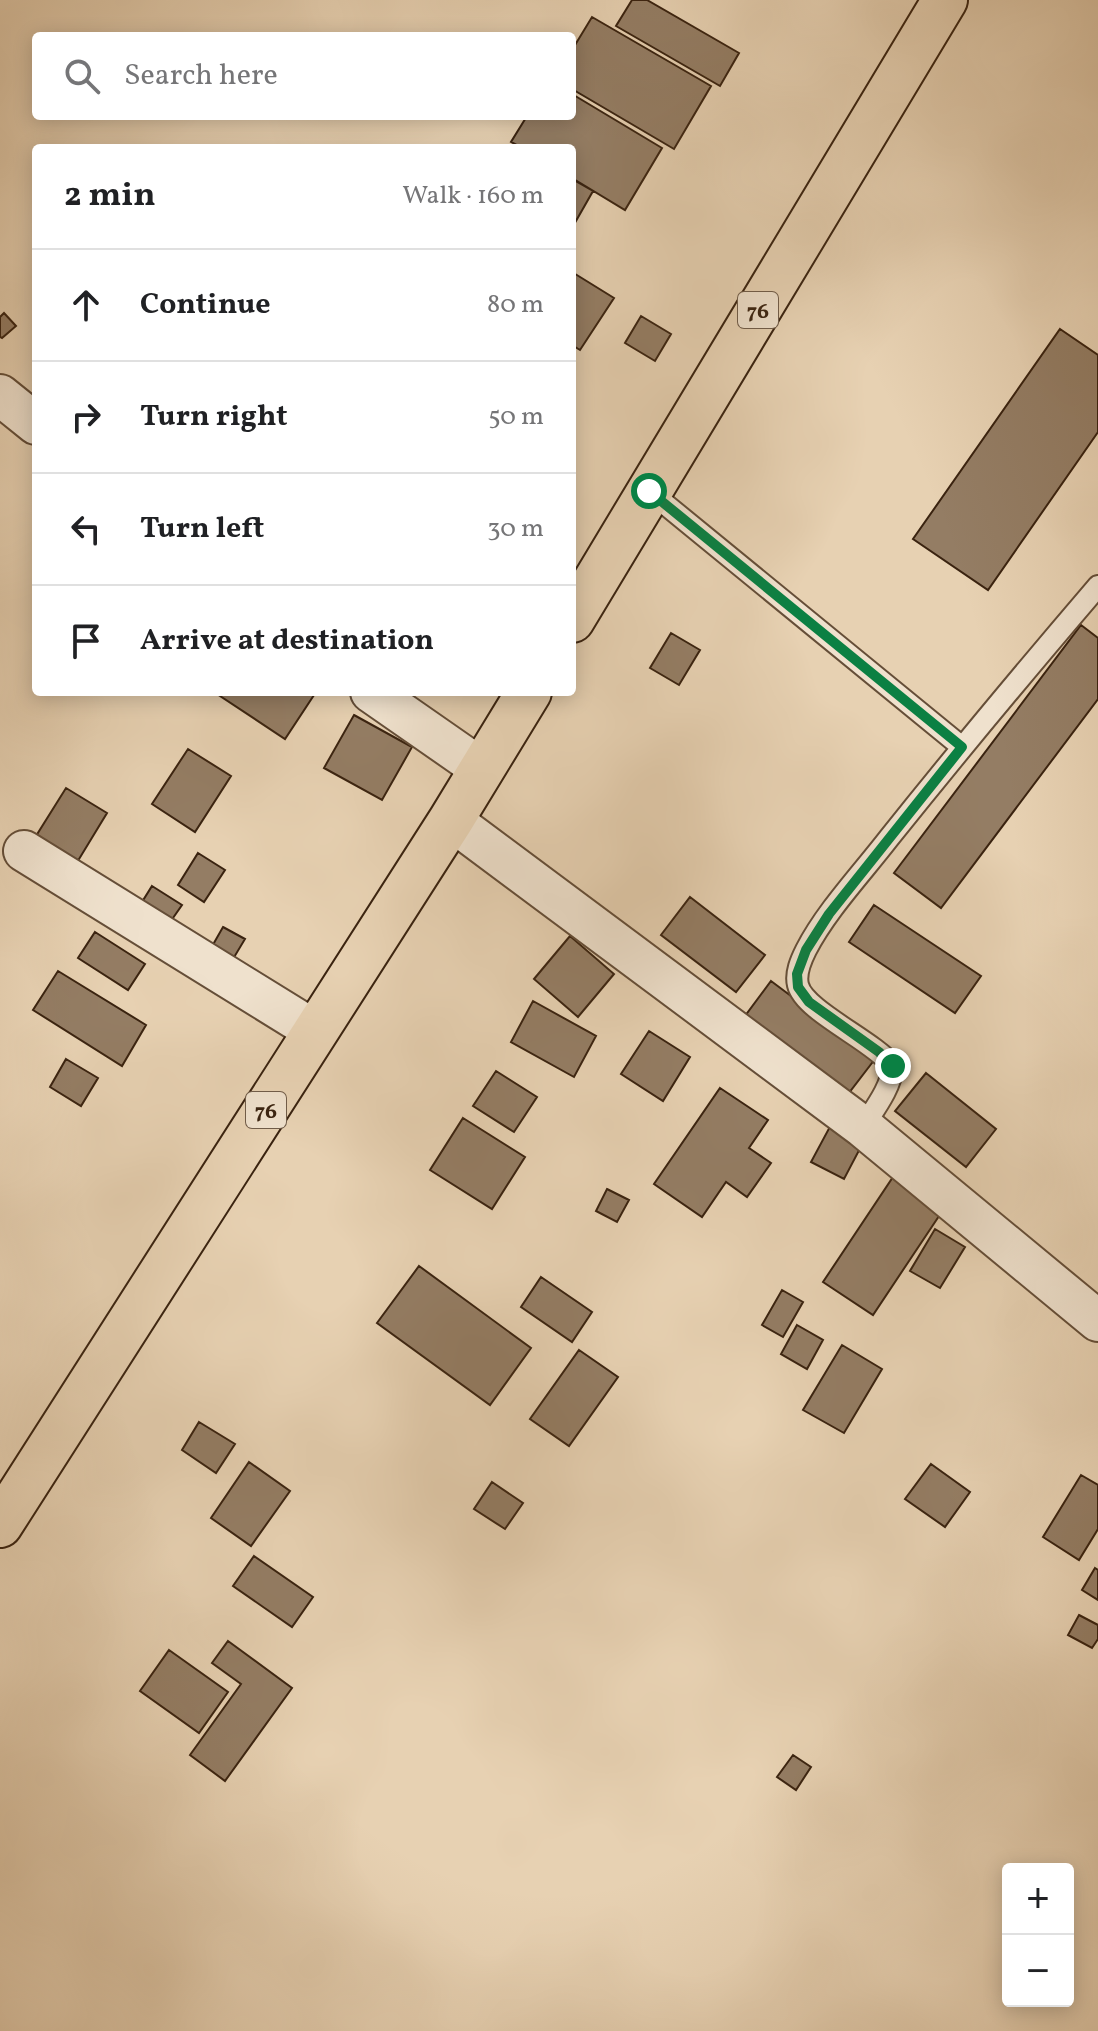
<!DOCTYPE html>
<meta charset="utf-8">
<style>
:root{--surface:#fff;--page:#f2f2f2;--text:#202124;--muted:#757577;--line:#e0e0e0}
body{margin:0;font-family:Vollkorn,serif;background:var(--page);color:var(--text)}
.controls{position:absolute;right:24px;bottom:24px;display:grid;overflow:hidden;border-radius:8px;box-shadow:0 4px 20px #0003}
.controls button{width:72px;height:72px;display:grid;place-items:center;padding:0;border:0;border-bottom:2px solid var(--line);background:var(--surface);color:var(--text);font:40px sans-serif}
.stop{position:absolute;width:24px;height:24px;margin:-18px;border:6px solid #0b8043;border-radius:50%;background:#fff}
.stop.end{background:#0b8043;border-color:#fff;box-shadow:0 2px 8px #0008}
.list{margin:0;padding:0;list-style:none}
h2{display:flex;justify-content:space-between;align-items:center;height:104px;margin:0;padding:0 32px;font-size:34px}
h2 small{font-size:26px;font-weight:400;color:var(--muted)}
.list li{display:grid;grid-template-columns:52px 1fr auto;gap:24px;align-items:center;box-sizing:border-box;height:112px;padding:0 32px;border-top:2px solid var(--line)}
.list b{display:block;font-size:30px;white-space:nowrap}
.list em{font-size:26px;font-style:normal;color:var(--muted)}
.icon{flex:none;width:44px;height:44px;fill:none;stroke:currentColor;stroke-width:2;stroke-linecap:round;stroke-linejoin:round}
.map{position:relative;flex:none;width:1098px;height:2031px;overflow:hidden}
.search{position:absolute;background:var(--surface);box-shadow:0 4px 20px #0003;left:32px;top:32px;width:544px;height:88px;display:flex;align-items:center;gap:20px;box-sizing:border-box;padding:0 28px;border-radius:8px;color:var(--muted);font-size:30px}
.panel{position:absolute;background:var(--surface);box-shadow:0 4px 20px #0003;left:32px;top:144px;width:544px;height:552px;border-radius:8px}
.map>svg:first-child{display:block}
.building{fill:#947d64;stroke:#3a2310;stroke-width:2}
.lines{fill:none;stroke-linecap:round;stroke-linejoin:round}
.service-casing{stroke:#654e38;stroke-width:24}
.minor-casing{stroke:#654e38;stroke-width:44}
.trunk-casing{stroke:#3a2310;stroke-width:48}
.service{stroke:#efe1cd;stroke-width:20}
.minor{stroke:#efe1cd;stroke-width:40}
.trunk{stroke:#e7d1b2;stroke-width:44}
.route{stroke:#0b8043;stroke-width:10}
.labels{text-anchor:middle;stroke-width:7;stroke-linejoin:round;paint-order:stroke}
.shield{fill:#efe1cd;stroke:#705c49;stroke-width:2}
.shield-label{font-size:22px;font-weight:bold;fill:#3a2310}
</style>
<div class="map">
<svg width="1098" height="2031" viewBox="0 0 1098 2031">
<rect width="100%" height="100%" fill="#e7d1b2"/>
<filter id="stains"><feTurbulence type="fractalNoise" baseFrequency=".0025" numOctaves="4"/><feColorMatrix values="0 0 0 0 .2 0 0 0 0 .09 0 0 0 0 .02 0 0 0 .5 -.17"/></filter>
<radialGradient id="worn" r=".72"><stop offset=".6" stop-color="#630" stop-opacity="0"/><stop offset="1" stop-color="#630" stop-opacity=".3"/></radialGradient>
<path class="building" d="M 632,0 L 647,0 L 739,53 L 720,86 L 616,26 Z
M 592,17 L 711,86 L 674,149 L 572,89 L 572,50 Z
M 572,94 L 662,148 L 625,210 L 572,178 L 572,148 L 522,148 L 511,142 L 527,116 L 572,116 Z
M 572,179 L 593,191 L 572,228 Z
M 572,272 L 614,298 L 580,350 L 572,345 Z
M 4,313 L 16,326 L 2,338 L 0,337 L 0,317 Z
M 641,316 L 671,334 L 655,361 L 625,343 Z
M 1060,329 L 1098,355 L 1098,432 L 988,590 L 913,539 Z
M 1081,625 L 1098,638 L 1098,699 L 941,908 L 894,873 Z
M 671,633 L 700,650 L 679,685 L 650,668 Z
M 214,692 L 316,692 L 285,739 Z
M 354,715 L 412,747 L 382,800 L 324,768 Z
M 188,749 L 231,776 L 195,832 L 152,804 Z
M 66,788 L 107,813 L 73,869 L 31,844 Z
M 198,853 L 225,870 L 204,902 L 178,885 Z
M 152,886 L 182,905 L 166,928 L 137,910 Z
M 690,897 L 765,955 L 736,992 L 661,935 Z
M 874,905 L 981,976 L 955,1013 L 849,942 Z
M 223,927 L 245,939 L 227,969 L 206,957 Z
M 95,932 L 145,964 L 128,990 L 78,958 Z
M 570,936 L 614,974 L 578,1017 L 534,979 Z
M 58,971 L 146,1025 L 122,1066 L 33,1010 Z
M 771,981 L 875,1059 L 845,1098 L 742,1020 Z
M 533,1001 L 596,1036 L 574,1077 L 511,1042 Z
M 649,1031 L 690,1057 L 663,1101 L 621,1074 Z
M 66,1059 L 98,1078 L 81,1106 L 50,1087 Z
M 496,1071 L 537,1097 L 514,1132 L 473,1106 Z
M 926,1073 L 996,1129 L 966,1167 L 895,1111 Z
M 720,1088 L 768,1120 L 749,1148 L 771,1163 L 747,1197 L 726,1182 L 702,1217 L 654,1184 Z
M 463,1118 L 525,1157 L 492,1209 L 430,1170 Z
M 833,1121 L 865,1139 L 844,1179 L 811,1162 Z
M 895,1174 L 945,1207 L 873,1315 L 823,1282 Z
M 607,1189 L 629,1200 L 617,1222 L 596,1211 Z
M 935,1229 L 965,1247 L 940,1288 L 910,1271 Z
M 419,1266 L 531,1348 L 490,1405 L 377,1323 Z
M 541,1277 L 592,1312 L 572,1342 L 521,1307 Z
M 782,1290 L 803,1302 L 783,1337 L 762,1325 Z
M 797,1325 L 823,1340 L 807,1369 L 781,1354 Z
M 842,1345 L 882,1369 L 844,1433 L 803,1410 Z
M 579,1350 L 618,1377 L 569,1446 L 530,1419 Z
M 199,1422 L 235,1444 L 216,1473 L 182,1450 Z
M 249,1462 L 290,1491 L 251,1546 L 211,1518 Z
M 931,1464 L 970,1492 L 945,1527 L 905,1499 Z
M 1081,1475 L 1098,1485 L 1098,1529 L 1079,1560 L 1043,1537 Z
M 492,1482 L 523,1503 L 505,1529 L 474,1509 Z
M 254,1556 L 313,1597 L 292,1627 L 233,1586 Z
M 1095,1568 L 1098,1570 L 1098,1600 L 1082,1590 Z
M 1079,1615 L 1098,1625 L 1098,1639 L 1092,1648 L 1068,1635 Z
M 228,1641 L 292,1688 L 225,1781 L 190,1755 L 241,1684 L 212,1663 Z
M 169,1650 L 228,1692 L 199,1733 L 140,1691 Z
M 793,1755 L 811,1767 L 796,1790 L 777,1777 Z"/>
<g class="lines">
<g class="service-casing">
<path id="service" d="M 649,491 L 962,747
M 863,1127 C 875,1108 891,1088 893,1066 C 874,1041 804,1011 798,985 C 795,973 801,960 806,950 C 826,911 862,873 889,838 C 957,753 1027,669 1098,586"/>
</g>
<g class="minor-casing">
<path id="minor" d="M 0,395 L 36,424
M 371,692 L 483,770
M 451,820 L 863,1127 L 1098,1321
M 24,851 L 315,1031"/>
</g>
<g class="trunk-casing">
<path id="trunk" d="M 572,620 L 945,0
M 0,1525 L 451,820 L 529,692"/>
</g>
<use href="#service" class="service"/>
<use href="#minor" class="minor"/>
<use href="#trunk" class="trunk"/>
</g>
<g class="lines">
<path class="route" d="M 649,491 L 962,747 L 829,914 L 806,950 L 797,974 L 798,987 L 809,1002 L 879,1052 L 893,1066"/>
</g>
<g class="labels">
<g class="shield">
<rect x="738" y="292" width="40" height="36" rx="6"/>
<rect x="246" y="1092" width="40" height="36" rx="6"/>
</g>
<g class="shield-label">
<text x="758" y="318">76</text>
<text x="266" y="1118">76</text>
</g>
</g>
<rect width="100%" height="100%" filter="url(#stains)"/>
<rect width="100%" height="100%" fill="url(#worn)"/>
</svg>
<div class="controls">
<button>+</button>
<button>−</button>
</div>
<div class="stop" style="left:649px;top:491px"></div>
<div class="stop end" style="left:893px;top:1066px"></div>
<div class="search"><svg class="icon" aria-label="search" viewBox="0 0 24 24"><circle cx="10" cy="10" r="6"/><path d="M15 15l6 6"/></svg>Search here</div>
<section class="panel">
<h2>2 min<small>Walk · 160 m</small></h2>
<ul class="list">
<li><svg class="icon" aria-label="ahead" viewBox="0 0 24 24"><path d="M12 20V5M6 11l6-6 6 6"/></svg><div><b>Continue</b></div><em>80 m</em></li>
<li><svg class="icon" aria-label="right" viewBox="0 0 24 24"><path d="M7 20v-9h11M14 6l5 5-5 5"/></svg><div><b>Turn right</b></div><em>50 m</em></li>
<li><svg class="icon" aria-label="left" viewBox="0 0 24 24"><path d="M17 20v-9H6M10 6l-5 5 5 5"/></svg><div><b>Turn left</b></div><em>30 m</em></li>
<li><svg class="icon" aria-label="arrive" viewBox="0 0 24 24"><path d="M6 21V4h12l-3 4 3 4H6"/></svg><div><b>Arrive at destination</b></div></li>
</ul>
</section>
</div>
